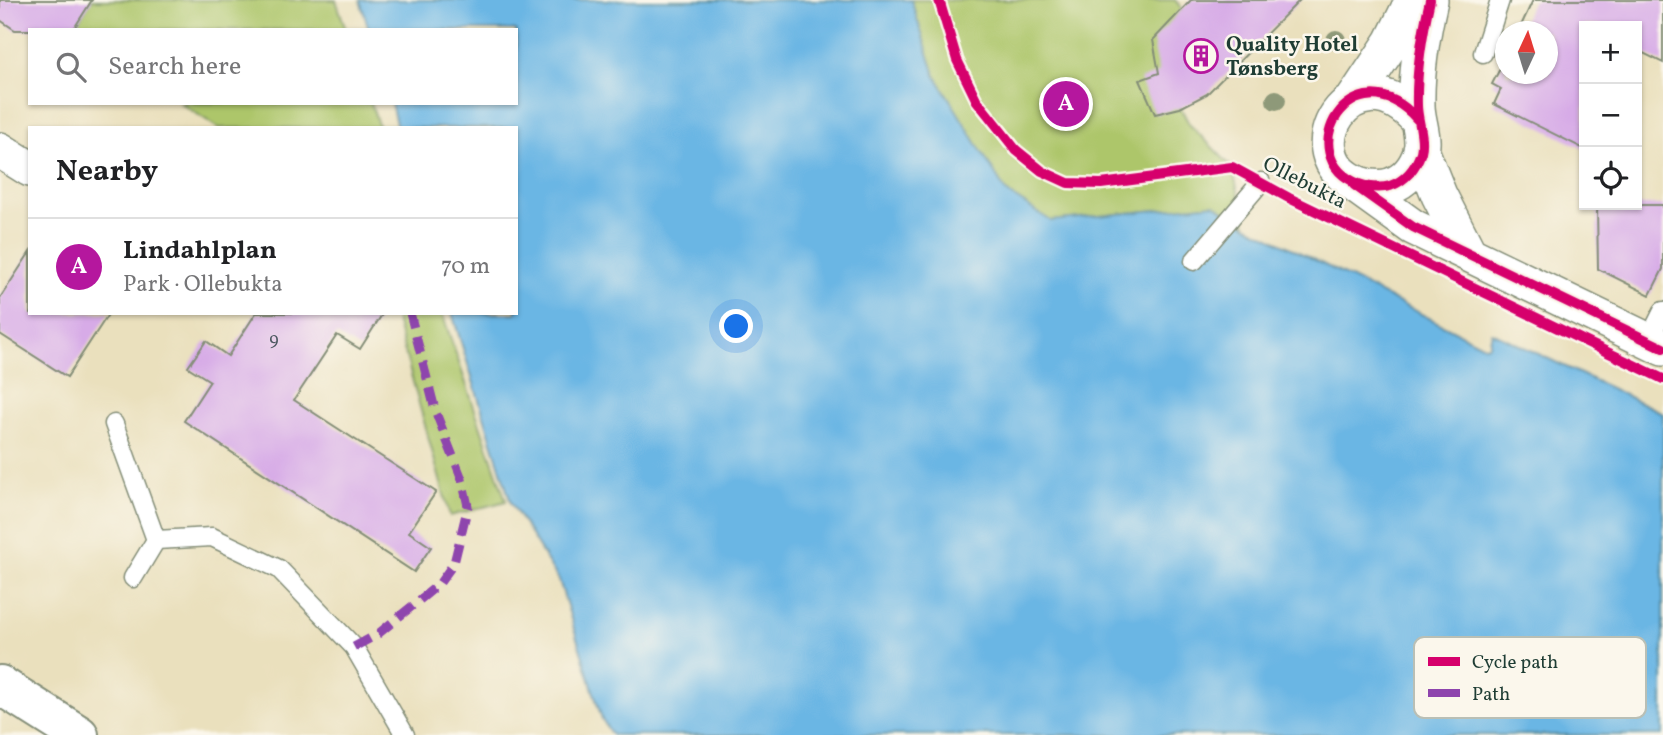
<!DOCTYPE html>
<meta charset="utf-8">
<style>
:root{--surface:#fff;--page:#f6f6f6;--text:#202124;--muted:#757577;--line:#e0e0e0;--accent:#b5179e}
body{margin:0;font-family:Vollkorn,serif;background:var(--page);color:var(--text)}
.controls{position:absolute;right:21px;top:21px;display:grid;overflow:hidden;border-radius:0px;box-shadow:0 2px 5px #0004}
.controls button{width:63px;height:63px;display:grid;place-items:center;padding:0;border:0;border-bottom:2px solid var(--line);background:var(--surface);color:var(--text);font:35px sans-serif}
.compass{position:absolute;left:1495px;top:21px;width:63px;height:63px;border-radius:50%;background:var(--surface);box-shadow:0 2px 5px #0004;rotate:4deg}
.you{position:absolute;left:737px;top:327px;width:24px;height:24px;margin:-18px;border:5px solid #fff;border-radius:50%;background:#1a73e8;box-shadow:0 0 0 10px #1a73e833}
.badge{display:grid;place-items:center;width:46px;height:46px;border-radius:50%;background:var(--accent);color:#fff;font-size:23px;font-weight:700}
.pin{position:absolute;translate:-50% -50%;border:4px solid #fff;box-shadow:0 2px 7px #0006}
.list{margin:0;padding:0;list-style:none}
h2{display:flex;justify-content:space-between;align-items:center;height:91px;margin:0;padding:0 28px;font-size:30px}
h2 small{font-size:23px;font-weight:400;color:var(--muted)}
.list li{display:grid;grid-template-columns:46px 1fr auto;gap:21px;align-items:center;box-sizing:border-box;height:98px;padding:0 28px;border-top:2px solid var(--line)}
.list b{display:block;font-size:26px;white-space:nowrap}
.list p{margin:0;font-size:23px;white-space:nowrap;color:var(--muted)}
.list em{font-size:23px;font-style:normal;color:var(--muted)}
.icon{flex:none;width:38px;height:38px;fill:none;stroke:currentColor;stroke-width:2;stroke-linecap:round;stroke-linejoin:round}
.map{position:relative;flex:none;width:1663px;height:735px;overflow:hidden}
.search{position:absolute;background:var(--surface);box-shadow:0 2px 5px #0004;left:28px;top:28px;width:490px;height:77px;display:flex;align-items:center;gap:18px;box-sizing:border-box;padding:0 24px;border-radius:0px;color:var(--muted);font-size:26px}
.panel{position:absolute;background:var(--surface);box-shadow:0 2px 5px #0004;left:28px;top:126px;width:490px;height:189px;border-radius:0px}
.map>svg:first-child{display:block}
.green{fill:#adc66b;stroke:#668250;stroke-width:2}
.water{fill:#6bb6e4;stroke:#457a8c;stroke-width:2}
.building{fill:#d7abe7}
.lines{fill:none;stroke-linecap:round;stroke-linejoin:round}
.service-casing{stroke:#848e78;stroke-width:21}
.minor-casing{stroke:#848e78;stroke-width:38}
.secondary-casing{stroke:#848e78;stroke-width:42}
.service{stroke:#fff;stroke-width:18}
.minor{stroke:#fff;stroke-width:35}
.secondary{stroke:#fff;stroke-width:38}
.quiet{stroke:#8e44ad;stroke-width:9;stroke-dasharray:18 9;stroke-linecap:butt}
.cycleway-casing{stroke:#fbf7ec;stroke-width:15}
.cycleway{stroke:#d6006c;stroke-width:10}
.tree{fill:#8e9979}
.labels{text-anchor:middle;stroke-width:5;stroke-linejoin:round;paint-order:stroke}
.number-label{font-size:18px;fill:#4d5861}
.poi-label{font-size:21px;font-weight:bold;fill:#1f3d34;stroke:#fbf7ec;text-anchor:start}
.street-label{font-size:21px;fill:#1f3d34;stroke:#fbf7ec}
.key{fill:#fbf7ec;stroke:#b9bfb5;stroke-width:2}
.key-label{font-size:19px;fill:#1f3d34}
</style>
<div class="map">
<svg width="1663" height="735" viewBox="0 0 1663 735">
<rect width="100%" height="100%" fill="#fbf7ec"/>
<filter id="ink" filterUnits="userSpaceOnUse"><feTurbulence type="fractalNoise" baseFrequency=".0143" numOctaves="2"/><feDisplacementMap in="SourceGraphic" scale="14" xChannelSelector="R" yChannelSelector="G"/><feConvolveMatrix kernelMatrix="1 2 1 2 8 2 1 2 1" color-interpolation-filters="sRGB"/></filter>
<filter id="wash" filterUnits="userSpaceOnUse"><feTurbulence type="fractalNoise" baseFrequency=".00686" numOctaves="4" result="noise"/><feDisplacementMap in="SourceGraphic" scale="28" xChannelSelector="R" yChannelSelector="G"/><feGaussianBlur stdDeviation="1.57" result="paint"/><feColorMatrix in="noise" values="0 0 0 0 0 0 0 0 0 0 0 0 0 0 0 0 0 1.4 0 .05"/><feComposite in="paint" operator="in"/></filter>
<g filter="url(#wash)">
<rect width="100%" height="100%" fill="#eae0bd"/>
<path class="green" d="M 91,0 L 336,0 L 346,30 L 73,30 Z
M 911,0 L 1175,0 L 1191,19 L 1168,83 L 1189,124 L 1232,167 L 1246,225 L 1214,204 L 1051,221 L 1006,192 L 935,75 Z
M 180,103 L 371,103 L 379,128 L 219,128 Z
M 394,313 L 442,313 L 506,501 L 450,516 Z"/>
<path class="water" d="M 360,0 L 911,0 L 935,75 L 1006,192 L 1051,221 L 1214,204 L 1246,225 L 1484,346 L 1489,345 L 1492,332 L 1663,413 L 1663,735 L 612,735 L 602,719 L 559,580 L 511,503 L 452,313 L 516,313 L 516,128 L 397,128 L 391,103 L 516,103 L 516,30 L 369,30 Z"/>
<g id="blocks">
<path class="building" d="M 0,0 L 92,0 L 73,30 L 15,30 L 0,20 Z
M 1191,0 L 1300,0 L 1207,94 L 1180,108 L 1155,114 L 1140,80 L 1159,73 L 1153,40 Z
M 1533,0 L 1663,0 L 1663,63 L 1637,50 L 1637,26 L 1584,25 L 1584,149 L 1494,104 L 1501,89 L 1492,84 L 1506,57 L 1506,74 L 1548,74 L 1548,32 L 1518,32 Z
M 1597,205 L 1663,205 L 1663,269 L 1650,295 L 1598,269 Z
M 30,252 L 30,313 L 109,313 L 67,377 L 0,334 L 0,298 Z
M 256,313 L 383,313 L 360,349 L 337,335 L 294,400 L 436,492 L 409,532 L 431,547 L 414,572 L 184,421 L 210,381 L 188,367 L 206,341 L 228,356 Z"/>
</g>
</g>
<g filter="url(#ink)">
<use href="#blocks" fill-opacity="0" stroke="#848e78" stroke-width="2"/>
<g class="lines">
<g class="service-casing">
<path id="service" d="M 1483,53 L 1500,0
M 1194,261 L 1261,182
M 1648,341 L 1663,311
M 114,424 L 156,540
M 156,540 L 212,537 L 279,569 L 354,647 L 405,735
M 133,578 L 156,540"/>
</g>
<g class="minor-casing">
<path id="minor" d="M 1354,99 L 1392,42 L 1413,0
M 1417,119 C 1352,48 1289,157 1359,184 C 1368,187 1379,189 1390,186 C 1405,181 1416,168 1421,152 C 1425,137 1417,120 1417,105 C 1416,69 1422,35 1430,0
M 0,150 L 30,169
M 1421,150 L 1439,195 L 1469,254
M 1352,183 L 1413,227 L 1663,348"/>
</g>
<g class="secondary-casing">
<path id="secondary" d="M 0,685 L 79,735"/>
</g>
<use href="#service" class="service"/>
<use href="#minor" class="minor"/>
<use href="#secondary" class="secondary"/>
<path class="quiet" d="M 354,647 L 378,634 L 439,584 L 454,563 L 468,506 L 462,479 L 436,413 L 410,313"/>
<g class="cycleway-casing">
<path id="cycleway" d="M 939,0 L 957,60 L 977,101 L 1016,150 L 1042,171 L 1068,183 L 1101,184 L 1232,167 L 1289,198 L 1663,379
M 1417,119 C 1352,48 1289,157 1359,184 C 1368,187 1379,189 1390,186 C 1405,181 1416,168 1421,152 C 1425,137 1417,120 1417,105 C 1416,69 1422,35 1430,0
M 1354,185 L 1413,227 L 1663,348"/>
</g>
<use href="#cycleway" class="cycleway"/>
</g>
<g class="tree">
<circle cx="1336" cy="40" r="10"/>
<circle cx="1276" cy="100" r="10"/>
</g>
</g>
<defs>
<g id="building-ring" transform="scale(1.75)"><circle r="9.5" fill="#fbf7ec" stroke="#b5179e" stroke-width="1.5"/><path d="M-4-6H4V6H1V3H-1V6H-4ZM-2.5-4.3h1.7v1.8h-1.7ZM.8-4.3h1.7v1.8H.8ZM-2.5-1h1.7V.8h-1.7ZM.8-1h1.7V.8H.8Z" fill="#b5179e"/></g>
</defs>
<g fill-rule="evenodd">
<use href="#building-ring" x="1201" y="56"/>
</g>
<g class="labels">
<g class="number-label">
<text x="274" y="345">9</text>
</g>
<g class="poi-label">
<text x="1226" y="51">Quality Hotel<tspan x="1226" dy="24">Tønsberg</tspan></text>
</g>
<g class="street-label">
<text transform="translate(1305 182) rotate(27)" y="7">Ollebukta</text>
</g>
</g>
<rect x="1414" y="637" width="232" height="81" rx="10" class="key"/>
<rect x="1428" y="657" width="32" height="9" fill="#d6006c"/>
<rect x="1428" y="689" width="32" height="8" fill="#8e44ad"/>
<g class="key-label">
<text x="1472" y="668">Cycle path</text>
<text x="1472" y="700">Path</text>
</g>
</svg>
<div class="controls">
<button>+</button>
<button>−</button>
<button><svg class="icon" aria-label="locate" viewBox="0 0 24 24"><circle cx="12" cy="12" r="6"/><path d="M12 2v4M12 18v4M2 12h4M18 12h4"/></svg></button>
</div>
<svg class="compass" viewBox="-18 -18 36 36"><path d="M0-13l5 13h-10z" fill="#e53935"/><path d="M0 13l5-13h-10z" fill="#757577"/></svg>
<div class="you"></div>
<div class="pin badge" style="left:1066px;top:104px">A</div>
<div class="search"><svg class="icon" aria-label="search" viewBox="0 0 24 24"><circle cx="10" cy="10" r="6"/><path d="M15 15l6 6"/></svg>Search here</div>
<section class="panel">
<h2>Nearby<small></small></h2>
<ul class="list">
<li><span class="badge">A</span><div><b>Lindahlplan</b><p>Park · Ollebukta</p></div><em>70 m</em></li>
</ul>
</section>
</div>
